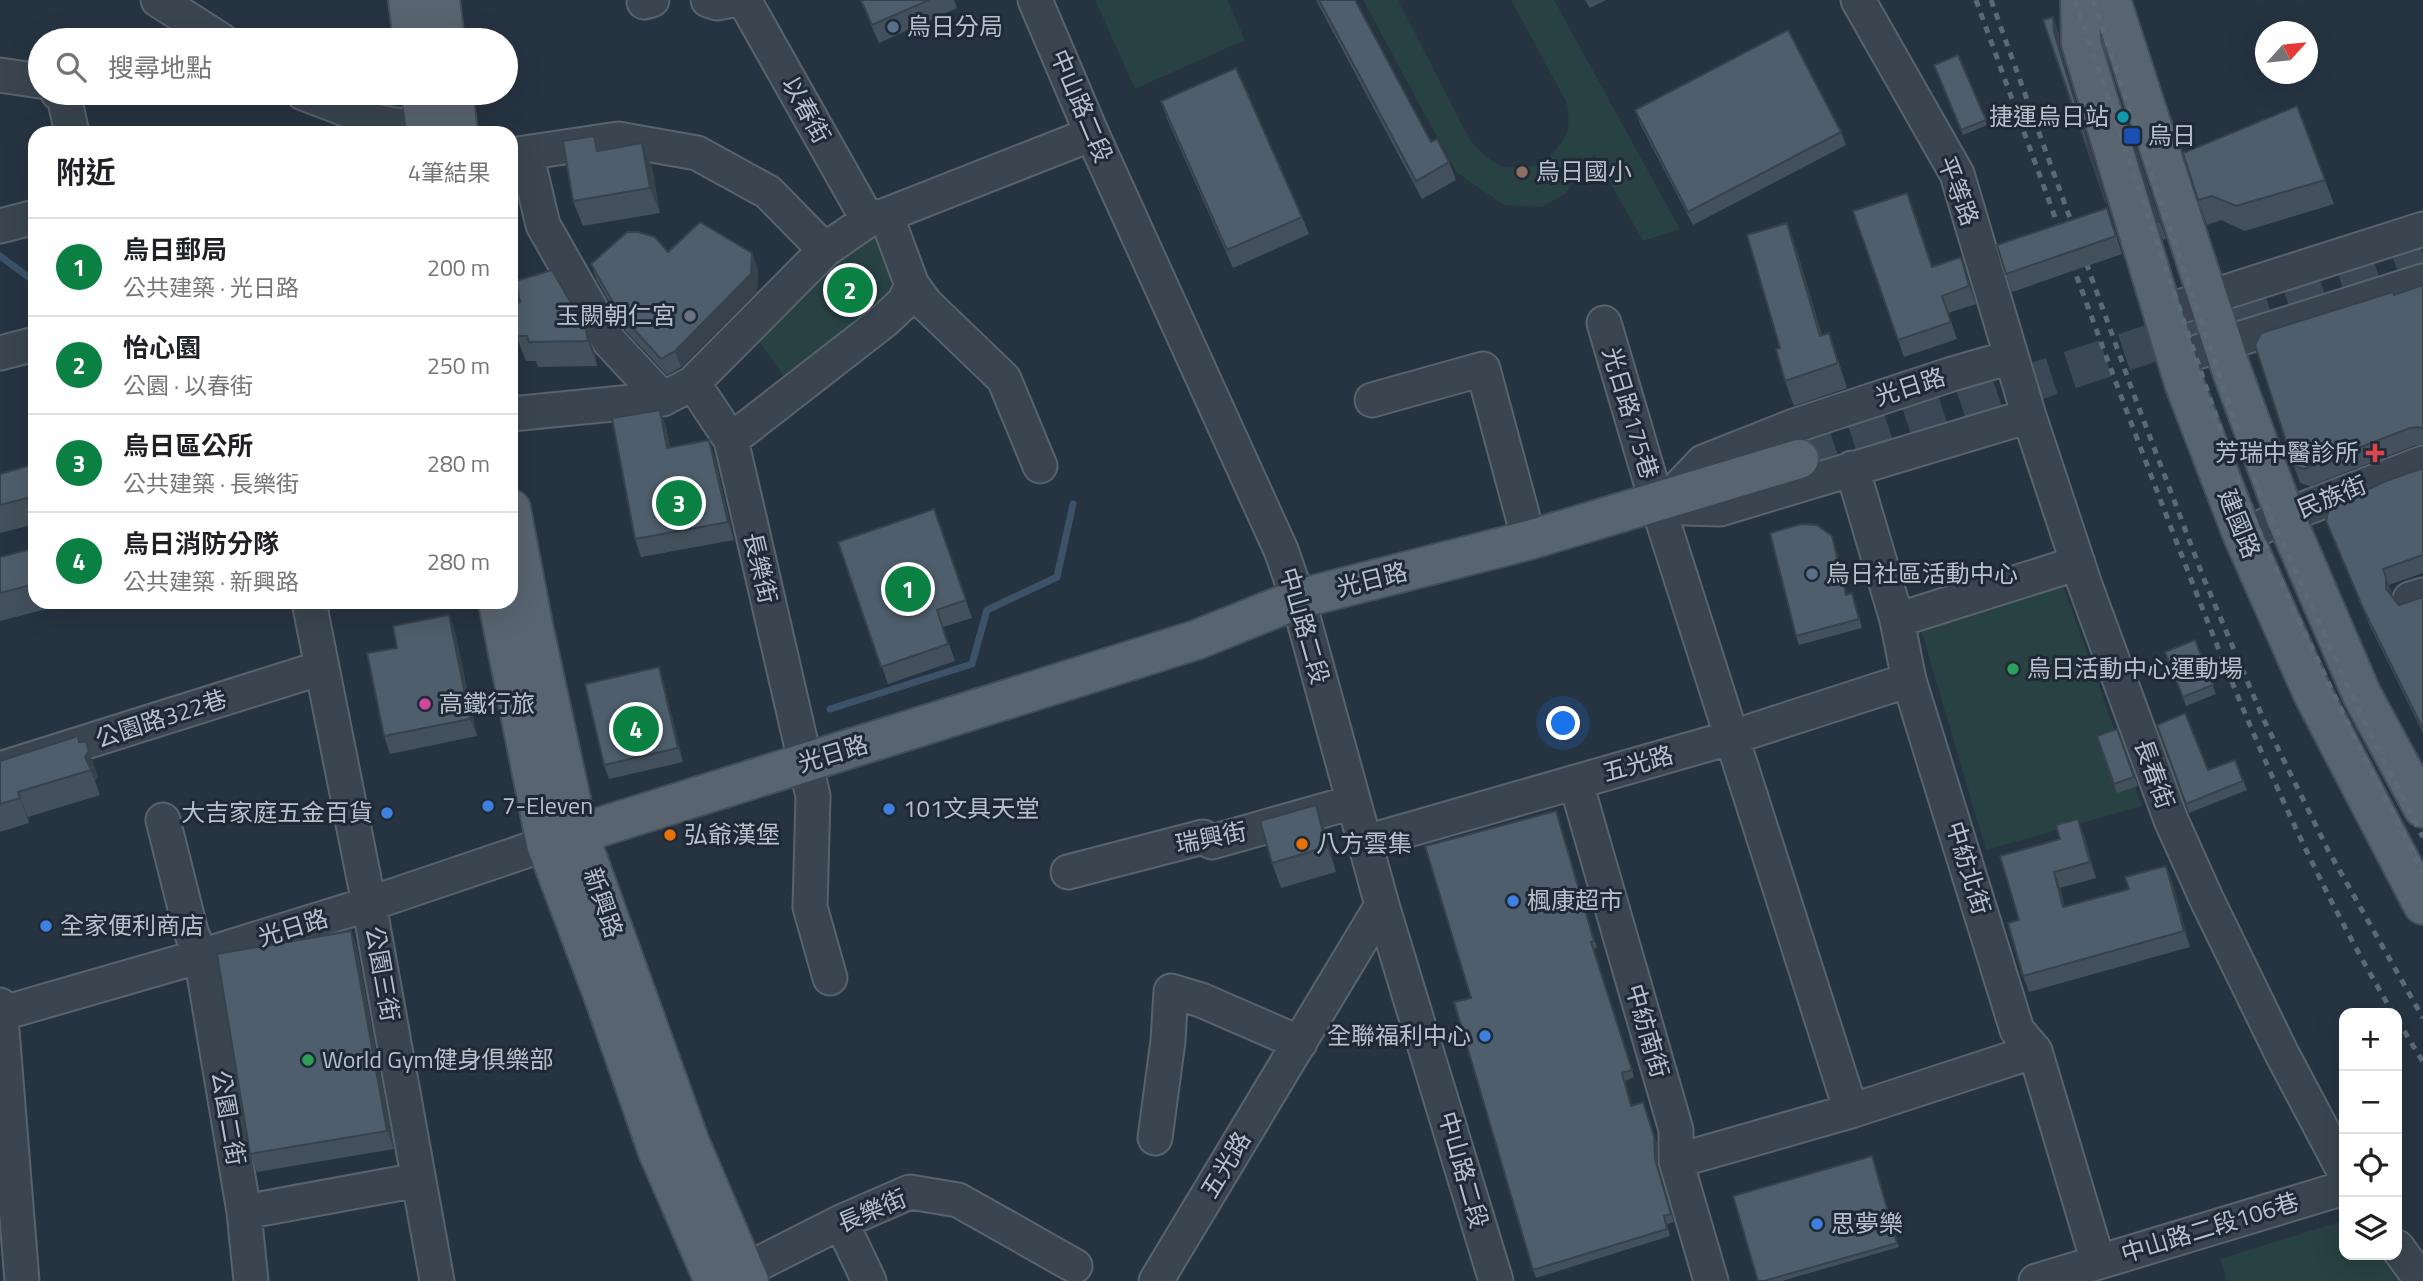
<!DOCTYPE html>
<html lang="zh-TW">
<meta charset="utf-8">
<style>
:root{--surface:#fff;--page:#f2f2f2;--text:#202124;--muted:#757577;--line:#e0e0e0;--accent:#0b8043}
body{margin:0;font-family:"Titillium Web","Noto Sans TC",sans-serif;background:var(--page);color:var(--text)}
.controls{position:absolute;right:21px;bottom:21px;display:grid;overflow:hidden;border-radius:14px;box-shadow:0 7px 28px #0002}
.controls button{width:63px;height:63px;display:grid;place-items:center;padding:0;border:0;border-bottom:2px solid var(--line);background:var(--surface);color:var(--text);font:35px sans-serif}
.compass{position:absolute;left:2255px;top:21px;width:63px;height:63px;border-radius:50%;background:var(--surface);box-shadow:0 7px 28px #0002;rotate:63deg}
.you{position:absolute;left:1564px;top:724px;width:24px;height:24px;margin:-18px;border:5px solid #fff;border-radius:50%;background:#1a73e8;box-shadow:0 0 0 10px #1a73e833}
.badge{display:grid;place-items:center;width:46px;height:46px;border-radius:50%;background:var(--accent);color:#fff;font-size:23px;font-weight:700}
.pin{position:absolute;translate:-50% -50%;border:4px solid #fff;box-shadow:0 2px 7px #0006}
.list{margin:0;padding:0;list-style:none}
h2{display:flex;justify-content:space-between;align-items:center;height:91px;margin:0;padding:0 28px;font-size:30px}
h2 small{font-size:23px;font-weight:400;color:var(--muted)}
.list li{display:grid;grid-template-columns:46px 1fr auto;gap:21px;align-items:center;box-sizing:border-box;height:98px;padding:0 28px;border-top:2px solid var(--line)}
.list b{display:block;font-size:26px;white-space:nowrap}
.list p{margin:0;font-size:23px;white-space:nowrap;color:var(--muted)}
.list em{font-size:23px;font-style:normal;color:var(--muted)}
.icon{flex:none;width:38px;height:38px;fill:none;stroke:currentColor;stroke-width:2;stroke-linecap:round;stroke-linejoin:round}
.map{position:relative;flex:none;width:2423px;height:1281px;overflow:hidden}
.search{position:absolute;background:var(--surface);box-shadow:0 7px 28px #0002;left:28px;top:28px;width:490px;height:77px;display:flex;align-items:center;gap:18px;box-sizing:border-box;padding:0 24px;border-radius:38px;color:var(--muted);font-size:26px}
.panel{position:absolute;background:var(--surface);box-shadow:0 7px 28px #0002;left:28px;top:126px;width:490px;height:483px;border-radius:21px}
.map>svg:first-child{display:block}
.green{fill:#284142}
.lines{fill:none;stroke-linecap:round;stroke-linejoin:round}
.stream{stroke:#3b5269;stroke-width:7}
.major-tunnel{stroke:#3c4856;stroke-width:38;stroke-dasharray:38 19;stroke-linecap:butt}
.minor-casing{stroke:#58636e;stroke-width:37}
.major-casing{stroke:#444e5a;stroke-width:42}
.minor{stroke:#3a4550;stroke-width:33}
.major{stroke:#586470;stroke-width:38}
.rail{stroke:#5c6a77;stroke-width:5;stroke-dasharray:7 7;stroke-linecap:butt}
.wall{fill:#44515d}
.shaded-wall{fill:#37424c}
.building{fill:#4f5e6c;stroke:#37424c;stroke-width:2}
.service-dot{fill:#5c6f8a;stroke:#1f2a36;stroke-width:2.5}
.culture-dot{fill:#0f9aa8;stroke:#1f2a36;stroke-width:2.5}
.transit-dot{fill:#1a4fb4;stroke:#1f2a36;stroke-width:2.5}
.education-dot{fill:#8d6e63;stroke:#1f2a36;stroke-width:2.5}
.worship-dot{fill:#6b7280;stroke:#1f2a36;stroke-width:2.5}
.health-dot{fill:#e0444e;stroke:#1f2a36;stroke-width:2.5}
.leisure-dot{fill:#2e9e5b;stroke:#1f2a36;stroke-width:2.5}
.hotel-dot{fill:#d1479c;stroke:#1f2a36;stroke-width:2.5}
.shop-dot{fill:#3f7fe0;stroke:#1f2a36;stroke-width:2.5}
.food-dot{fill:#e8710a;stroke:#1f2a36;stroke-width:2.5}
.labels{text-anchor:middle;stroke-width:6;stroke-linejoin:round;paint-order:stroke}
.poi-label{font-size:24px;fill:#b7c0cb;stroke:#1f2a36;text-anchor:start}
.street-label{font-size:24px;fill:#b7c0cb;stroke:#1f2a36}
</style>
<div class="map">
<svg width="2423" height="1281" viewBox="0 0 2423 1281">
<rect width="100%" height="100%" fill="#263341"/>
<path class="green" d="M 1095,0 L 1227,0 L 1245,40 L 1135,89 Z
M 1363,0 L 1398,0 L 1470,140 C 1498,170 1502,171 1543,164 C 1564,139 1572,138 1567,103 L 1511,0 L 1554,0 L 1680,229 L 1643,241 L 1594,154 L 1565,194 L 1542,207 L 1504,205 L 1456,172 Z
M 879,234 L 892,271 L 886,308 L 788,382 L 757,339 L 835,266 L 844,252 Z
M 2061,580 L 2142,806 L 1986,850 L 1919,623 Z
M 2342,1221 L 2344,1222 L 2344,1255 L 2379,1255 L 2399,1281 L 2227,1281 L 2220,1259 Z"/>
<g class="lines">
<path class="stream" d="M 0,256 L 35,282
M 830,709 L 972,664 L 987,610 L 1057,577 L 1073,504"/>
<path class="major-tunnel" d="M 1799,459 L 2423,254"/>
<g class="minor-casing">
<path id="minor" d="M 158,0 L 221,40
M 708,0 L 717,3 L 733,0
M 744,0 L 868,220
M 1035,0 L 1092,134 L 1281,550 L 1298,599 L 1382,905 L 1496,1281
M 1858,0 L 1957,174 L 2029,416 L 2085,585 L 2171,820 L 2206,898 L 2282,1054 L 2344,1171
M 644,2 L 652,0
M 0,75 L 40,81
M 58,93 L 64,97 L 72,133
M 303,93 L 379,122 L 426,130
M 526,153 L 543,225 L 609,341 L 663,399
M 511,155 L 618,139 L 697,153 L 768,192 L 825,250
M 0,226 L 35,217
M 912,285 L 926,304 L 1004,379 L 1040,466
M 2163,312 L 2423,229
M 1604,323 L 1657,503 L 1851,1111
M 0,353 L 35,344
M 2011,357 L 1952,374 L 1794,426 L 1703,462 L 1667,500 L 1686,508 L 1720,509 L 2029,416
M 2178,358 L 2423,281
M 693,383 L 731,440 L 746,504 L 813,796 L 810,907 L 830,978
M 1372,400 L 1483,369 L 1529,540
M 511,414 L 663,399 L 693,383 L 825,250 L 868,220 L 886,215 L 1092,134
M 731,440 L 884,321 L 904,302 L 912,285 L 886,215
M 1852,468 L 1897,620 L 1909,680 L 2017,1030 L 2035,1051 L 2098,1262
M 2243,536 L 2285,516 L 2423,463
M 2410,599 L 2423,595
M 309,602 L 369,904 L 437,1281
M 1897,620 L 2078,563
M 0,769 L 321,668
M 1576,783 L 1676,1130 L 1676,1161 L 1711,1281
M 163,820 L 191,932 L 201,956 L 244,1212 L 251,1281
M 1366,842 L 1733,737 L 1909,680
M 1068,872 L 1203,837 L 1212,842 L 1353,802
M 0,1005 L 22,1281
M 0,1014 L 201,956 L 369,904 L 546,844
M 1155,1138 L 1168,1041 L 1171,991 L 1201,1000 L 1300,1043
M 1676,1161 L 1851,1111 L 2035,1051
M 244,1212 L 418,1180
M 841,1222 L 869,1281
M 2397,1247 L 2422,1281
M 744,1271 L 841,1222 L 910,1192 L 958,1200 L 1075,1266
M 1156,1281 L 1382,905
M 2036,1281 L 2344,1188"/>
</g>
<g class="major-casing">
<path id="major" d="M 408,0 L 413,40
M 440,0 L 445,40
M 2080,0 L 2081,43 L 2184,383 L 2243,536 L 2313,694 L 2423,905
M 2111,0 L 2230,366 L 2285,516 L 2362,695 L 2423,808
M 421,93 L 426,133
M 453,93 L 458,133
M 511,509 L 533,625 L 578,832 L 690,1143 L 749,1281
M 498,602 L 546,844 L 602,992 L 658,1152 L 714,1281
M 546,844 L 1196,640 L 1298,599 L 1529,540 L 1799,459"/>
</g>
<use href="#minor" class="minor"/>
<use href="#major" class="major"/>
<path class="rail" d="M 1976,0 C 2039,173 2101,346 2167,517 C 2232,687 2300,857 2393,1013
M 1991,0 L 2134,395 L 2204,579 L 2263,718 L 2328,850 L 2423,1018
M 2075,0 L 2241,490 L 2293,608 L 2353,735 L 2423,872
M 2093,0 L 2256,484 L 2367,728 L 2423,837
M 2397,1019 L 2423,1062"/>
</g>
<path class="wall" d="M 860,0 L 954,0 L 957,8 L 879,43 Z
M 1316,0 L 1355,0 L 1431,142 L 1449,162 L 1456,180 L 1422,199 Z
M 1585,0 L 1606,0 L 1590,8 Z
M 1958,55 L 1987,125 L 1963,135 L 1934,65 Z
M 1161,101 L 1302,217 L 1309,234 L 1233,268 L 1167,119 Z
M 2297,106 L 2334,204 L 2245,231 L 2221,220 L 2207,225 L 2198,200 Z
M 1635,110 L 1841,132 L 1846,145 L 1693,225 L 1640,124 Z
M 2129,128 L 2166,239 L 2163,240 L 2157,222 Z
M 594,136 L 599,150 L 642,143 L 652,168 L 660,213 L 583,226 L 573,201 Z
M 1853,211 L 1933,267 L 1967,275 L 1976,304 L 1948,313 L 1957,339 L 1904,357 Z
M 1787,223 L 1796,248 L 1822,335 L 1838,359 L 1847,388 L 1794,406 L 1785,381 L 1780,348 Z
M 2113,225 L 2122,254 L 2012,292 L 2006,274 Z
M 668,252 L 752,253 L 758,270 L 757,291 L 681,367 L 667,375 L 625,330 L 597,280 L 591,264 Z
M 552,270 L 595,354 L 597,366 L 538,367 L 536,361 L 526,361 L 516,336 L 520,302 Z
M 2423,285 L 2423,444 L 2416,445 L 2310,486 L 2300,483 L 2294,466 L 2394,295 Z
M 660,410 L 666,427 L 670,447 L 709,440 L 715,458 L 734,540 L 641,557 L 635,539 Z
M 35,463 L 35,524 L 0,533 L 0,474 L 31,465 Z
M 2423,468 L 2423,573 L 2389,585 L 2392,596 L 2399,605 L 2423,597 L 2423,733 L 2369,624 L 2326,521 Z
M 934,509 L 972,618 L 943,627 L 955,661 L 888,684 L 838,542 Z
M 1835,545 L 1847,595 L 1852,593 L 1862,628 L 1799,645 L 1796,636 Z
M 35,548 L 35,602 L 74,602 L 0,621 L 0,557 Z
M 449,615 L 455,632 L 477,736 L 390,754 L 384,736 L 397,648 Z
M 2195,640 L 2216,694 L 2186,706 L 2165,652 Z
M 663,680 L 683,762 L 609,779 L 604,765 Z
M 2157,725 L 2208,770 L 2235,760 L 2247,790 L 2189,813 Z
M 2117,729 L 2138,786 L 2117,793 L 2097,736 Z
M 78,736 L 98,777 L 95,781 L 100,795 L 28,817 L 29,823 L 0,832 L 0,761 Z
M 1316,805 L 1325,830 L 1336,872 L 1281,888 L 1272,863 Z
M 1556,811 L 1597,948 L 1594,949 L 1634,1077 L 1625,1081 L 1632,1106 L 1646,1110 L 1657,1144 L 1658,1166 L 1674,1222 L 1667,1224 L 1670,1236 L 1536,1278 L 1533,1270 L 1471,998 Z
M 2084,835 L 2096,878 L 2060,888 L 2065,907 L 2172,882 L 2190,947 L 2029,992 L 2023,976 L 2019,920 L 2000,856 Z
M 351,931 L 357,948 L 394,1149 L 257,1172 L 250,1154 Z
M 1872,1156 L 1899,1247 L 1782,1281 L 1758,1281 Z"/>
<path class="shaded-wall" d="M 2053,17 L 2059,34 L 2060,49 L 2112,221 L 2106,203 L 2054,32 Z
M 2123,110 L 2166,239 L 2159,222 Z
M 642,143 L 652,168 L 660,213 L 650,188 Z
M 1787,223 L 1796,248 L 1829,361 L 1820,336 Z
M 752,253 L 758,270 L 757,291 L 681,367 L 675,351 Z
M 1961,257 L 1967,275 L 1976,304 L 1969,286 Z
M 586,329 L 595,354 L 597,366 L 588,341 Z
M 1829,333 L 1838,359 L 1847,388 L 1838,363 Z
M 660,410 L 666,427 L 673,465 L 667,448 Z
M 709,440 L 715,458 L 734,540 L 728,522 Z
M 1832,536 L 1835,545 L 1849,604 L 1846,595 Z
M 2386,577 L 2392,593 L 2392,605 L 2386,589 Z
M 449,615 L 455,632 L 477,736 L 470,719 Z
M 659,667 L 663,680 L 683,762 L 678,748 Z
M 78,736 L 86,756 L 89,751 L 98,777 L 95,781 L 79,742 Z
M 18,792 L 28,817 L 29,823 L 20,798 Z
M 1316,805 L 1325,830 L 1336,872 L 1327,847 Z
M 2078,819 L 2084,835 L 2096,878 L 2090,862 Z
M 2166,866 L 2172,882 L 2190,947 L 2184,931 Z
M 2054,872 L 2060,888 L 2069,924 L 2063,907 Z
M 351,931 L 357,948 L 394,1149 L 387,1131 Z
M 1643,1102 L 1657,1144 L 1658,1166 L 1674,1222 L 1655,1159 Z"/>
<path class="building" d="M 861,0 L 929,0 L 872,25 Z
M 1319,0 L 1355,0 L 1431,142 L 1437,139 L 1449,162 L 1416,181 Z
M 2053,17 L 2054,32 L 2106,203 L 2043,20 Z
M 1788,30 L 1841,132 L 1688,212 L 1635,110 Z
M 1958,55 L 1986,120 L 1961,130 L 1934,65 Z
M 1236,68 L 1302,217 L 1227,250 L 1161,101 Z
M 2297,106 L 2325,180 L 2236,206 L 2212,196 L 2198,200 L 2183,153 Z
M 2123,110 L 2159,222 L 2157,222 Z
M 594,136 L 597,151 L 642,143 L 650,188 L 573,201 L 563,141 Z
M 1907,193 L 1932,267 L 1961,257 L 1969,286 L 1942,296 L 1951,322 L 1898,340 L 1853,211 Z
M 2107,208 L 2116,236 L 2006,274 L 1997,245 Z
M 700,222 L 752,253 L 751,274 L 675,351 L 661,359 L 619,313 L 591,264 L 627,232 L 638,232 L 655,237 L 668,252 Z
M 1787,223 L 1820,336 L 1829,333 L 1838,363 L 1785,381 L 1776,349 L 1780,348 L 1747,235 Z
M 552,270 L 586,329 L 588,341 L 529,342 L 527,336 L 516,336 L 514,304 L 520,302 L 516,281 Z
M 2423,285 L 2423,429 L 2419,427 L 2410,428 L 2304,469 L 2294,466 L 2255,345 L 2261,333 L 2393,292 L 2394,295 Z
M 660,410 L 667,448 L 709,440 L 728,522 L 635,539 L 612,418 Z
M 35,463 L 35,496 L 0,505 L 0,474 L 31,465 Z
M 2423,468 L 2423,555 L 2383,569 L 2386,577 L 2386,589 L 2399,605 L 2423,597 L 2423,729 L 2363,608 L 2326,521 L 2329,508 L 2386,481 Z
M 934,509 L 966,600 L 937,610 L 948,644 L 881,667 L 838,542 Z
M 1801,524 L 1817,525 L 1832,536 L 1846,595 L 1852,593 L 1859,619 L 1796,636 L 1770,533 Z
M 35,548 L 35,584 L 0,593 L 0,557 Z
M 449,615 L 470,719 L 384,736 L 367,653 L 397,648 L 393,626 Z
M 2195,640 L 2213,685 L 2183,697 L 2165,652 Z
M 659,667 L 678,748 L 604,765 L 585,684 Z
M 2185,713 L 2208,770 L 2235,760 L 2243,781 L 2186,804 L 2157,725 Z
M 2117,729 L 2134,777 L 2114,784 L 2097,736 Z
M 78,736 L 79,742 L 86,742 L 89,751 L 85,757 L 91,770 L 18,792 L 20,798 L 0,804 L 0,761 Z
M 1316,805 L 1327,847 L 1272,863 L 1260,821 Z
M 1556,811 L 1594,941 L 1591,942 L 1632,1070 L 1622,1073 L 1631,1106 L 1643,1102 L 1654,1136 L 1655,1159 L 1671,1214 L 1664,1216 L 1667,1229 L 1533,1270 L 1454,1002 L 1471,998 L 1425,846 Z
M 2078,819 L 2090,862 L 2054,872 L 2063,907 L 2129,889 L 2125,877 L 2166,866 L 2184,931 L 2023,976 L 2008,923 L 2019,920 L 2000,856 L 2060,839 L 2056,825 Z
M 351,931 L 387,1131 L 250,1154 L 217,954 Z
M 1872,1156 L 1897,1243 L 1764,1281 L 1758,1281 L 1733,1196 Z"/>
<g class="service-dot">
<circle cx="893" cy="27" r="7"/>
<circle cx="1812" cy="574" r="7"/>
</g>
<circle class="culture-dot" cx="2123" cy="117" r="7"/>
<rect class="transit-dot" x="2123" y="127" width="18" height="18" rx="3.5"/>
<circle class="education-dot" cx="1522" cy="172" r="7"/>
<circle class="worship-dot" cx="690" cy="316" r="7"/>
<path class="health-dot" d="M2371.5 442.5h7v7h7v7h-7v7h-7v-7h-7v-7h7z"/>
<g class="leisure-dot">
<circle cx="2013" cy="669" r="7"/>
<circle cx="308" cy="1060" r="7"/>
</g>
<circle class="hotel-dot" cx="425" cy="704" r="7"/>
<g class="shop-dot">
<circle cx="488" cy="806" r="7"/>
<circle cx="889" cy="809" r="7"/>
<circle cx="387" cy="813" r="7"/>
<circle cx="1513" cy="901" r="7"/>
<circle cx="46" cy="926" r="7"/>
<circle cx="1485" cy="1036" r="7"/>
<circle cx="1817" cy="1224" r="7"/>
</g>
<g class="food-dot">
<circle cx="670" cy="835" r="7"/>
<circle cx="1302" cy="844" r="7"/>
</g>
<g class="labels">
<g class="poi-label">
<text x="907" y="35">烏日分局</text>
<text x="2109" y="125" text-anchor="end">捷運烏日站</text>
<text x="2148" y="144">烏日</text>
<text x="1536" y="180">烏日國小</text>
<text x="676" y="324" text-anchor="end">玉闕朝仁宮</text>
<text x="2359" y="461" text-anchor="end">芳瑞中醫診所</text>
<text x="1826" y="582">烏日社區活動中心</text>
<text x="2027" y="677">烏日活動中心運動場</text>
<text x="439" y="712">高鐵行旅</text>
<text x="502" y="814">7-Eleven</text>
<text x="903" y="817">101文具天堂</text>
<text x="373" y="821" text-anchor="end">大吉家庭五金百貨</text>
<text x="684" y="843">弘爺漢堡</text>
<text x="1316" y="852">八方雲集</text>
<text x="1527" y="909">楓康超市</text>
<text x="60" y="934">全家便利商店</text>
<text x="1471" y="1044" text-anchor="end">全聯福利中心</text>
<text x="322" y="1068">World Gym健身俱樂部</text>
<text x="1831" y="1232">思夢樂</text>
</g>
<g class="street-label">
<text transform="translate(1081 106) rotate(67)" y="8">中山路二段</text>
<text transform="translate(806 110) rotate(61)" y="8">以春街</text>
<text transform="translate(1958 191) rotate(69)" y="8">平等路</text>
<text transform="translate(1910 387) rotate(-18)" y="8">光日路</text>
<text transform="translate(1630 413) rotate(73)" y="8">光日路175巷</text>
<text transform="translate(2332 497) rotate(-22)" y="8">民族街</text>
<text transform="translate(2239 524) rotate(68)" y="8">建國路</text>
<text transform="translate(760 568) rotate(77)" y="8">長樂街</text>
<text transform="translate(1372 580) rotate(-14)" y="8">光日路</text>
<text transform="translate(1304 626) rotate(74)" y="8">中山路二段</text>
<text transform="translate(161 719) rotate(-18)" y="8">公園路322巷</text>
<text transform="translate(833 754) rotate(-17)" y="8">光日路</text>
<text transform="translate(1638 764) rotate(-16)" y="8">五光路</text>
<text transform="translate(2154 774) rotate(70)" y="8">長春街</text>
<text transform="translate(1211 838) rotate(-11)" y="8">瑞興街</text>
<text transform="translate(1968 868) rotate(73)" y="8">中紡北街</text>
<text transform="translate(603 903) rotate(71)" y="8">新興路</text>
<text transform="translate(293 928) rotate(-17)" y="8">光日路</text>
<text transform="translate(382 974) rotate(80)" y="8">公園三街</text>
<text transform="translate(1647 1031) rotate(74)" y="8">中紡南街</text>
<text transform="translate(228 1118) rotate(80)" y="8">公園二街</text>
<text transform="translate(1226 1165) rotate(-59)" y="8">五光路</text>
<text transform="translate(1463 1170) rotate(74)" y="8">中山路二段</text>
<text transform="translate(872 1211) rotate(-23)" y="8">長樂街</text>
<text transform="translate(2210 1228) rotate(-17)" y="8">中山路二段106巷</text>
</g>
</g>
</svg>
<div class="controls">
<button>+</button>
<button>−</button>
<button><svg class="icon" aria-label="locate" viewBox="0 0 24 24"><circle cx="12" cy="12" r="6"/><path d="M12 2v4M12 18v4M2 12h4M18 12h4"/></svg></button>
<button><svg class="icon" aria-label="layers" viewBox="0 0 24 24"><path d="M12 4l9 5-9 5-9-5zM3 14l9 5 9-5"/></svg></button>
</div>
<svg class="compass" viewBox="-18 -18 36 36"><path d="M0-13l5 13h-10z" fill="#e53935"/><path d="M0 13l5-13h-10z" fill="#757577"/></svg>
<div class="you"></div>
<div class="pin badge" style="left:908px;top:589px">1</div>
<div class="pin badge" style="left:850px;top:290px">2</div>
<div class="pin badge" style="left:679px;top:503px">3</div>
<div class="pin badge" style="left:636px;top:729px">4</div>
<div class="search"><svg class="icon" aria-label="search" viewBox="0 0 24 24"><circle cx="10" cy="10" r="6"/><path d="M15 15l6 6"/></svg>搜尋地點</div>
<section class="panel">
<h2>附近<small>4筆結果</small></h2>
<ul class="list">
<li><span class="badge">1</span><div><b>烏日郵局</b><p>公共建築 · 光日路</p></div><em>200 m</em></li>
<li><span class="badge">2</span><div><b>怡心園</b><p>公園 · 以春街</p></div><em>250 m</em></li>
<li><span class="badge">3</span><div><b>烏日區公所</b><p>公共建築 · 長樂街</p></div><em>280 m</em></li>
<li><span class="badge">4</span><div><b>烏日消防分隊</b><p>公共建築 · 新興路</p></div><em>280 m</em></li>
</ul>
</section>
</div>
